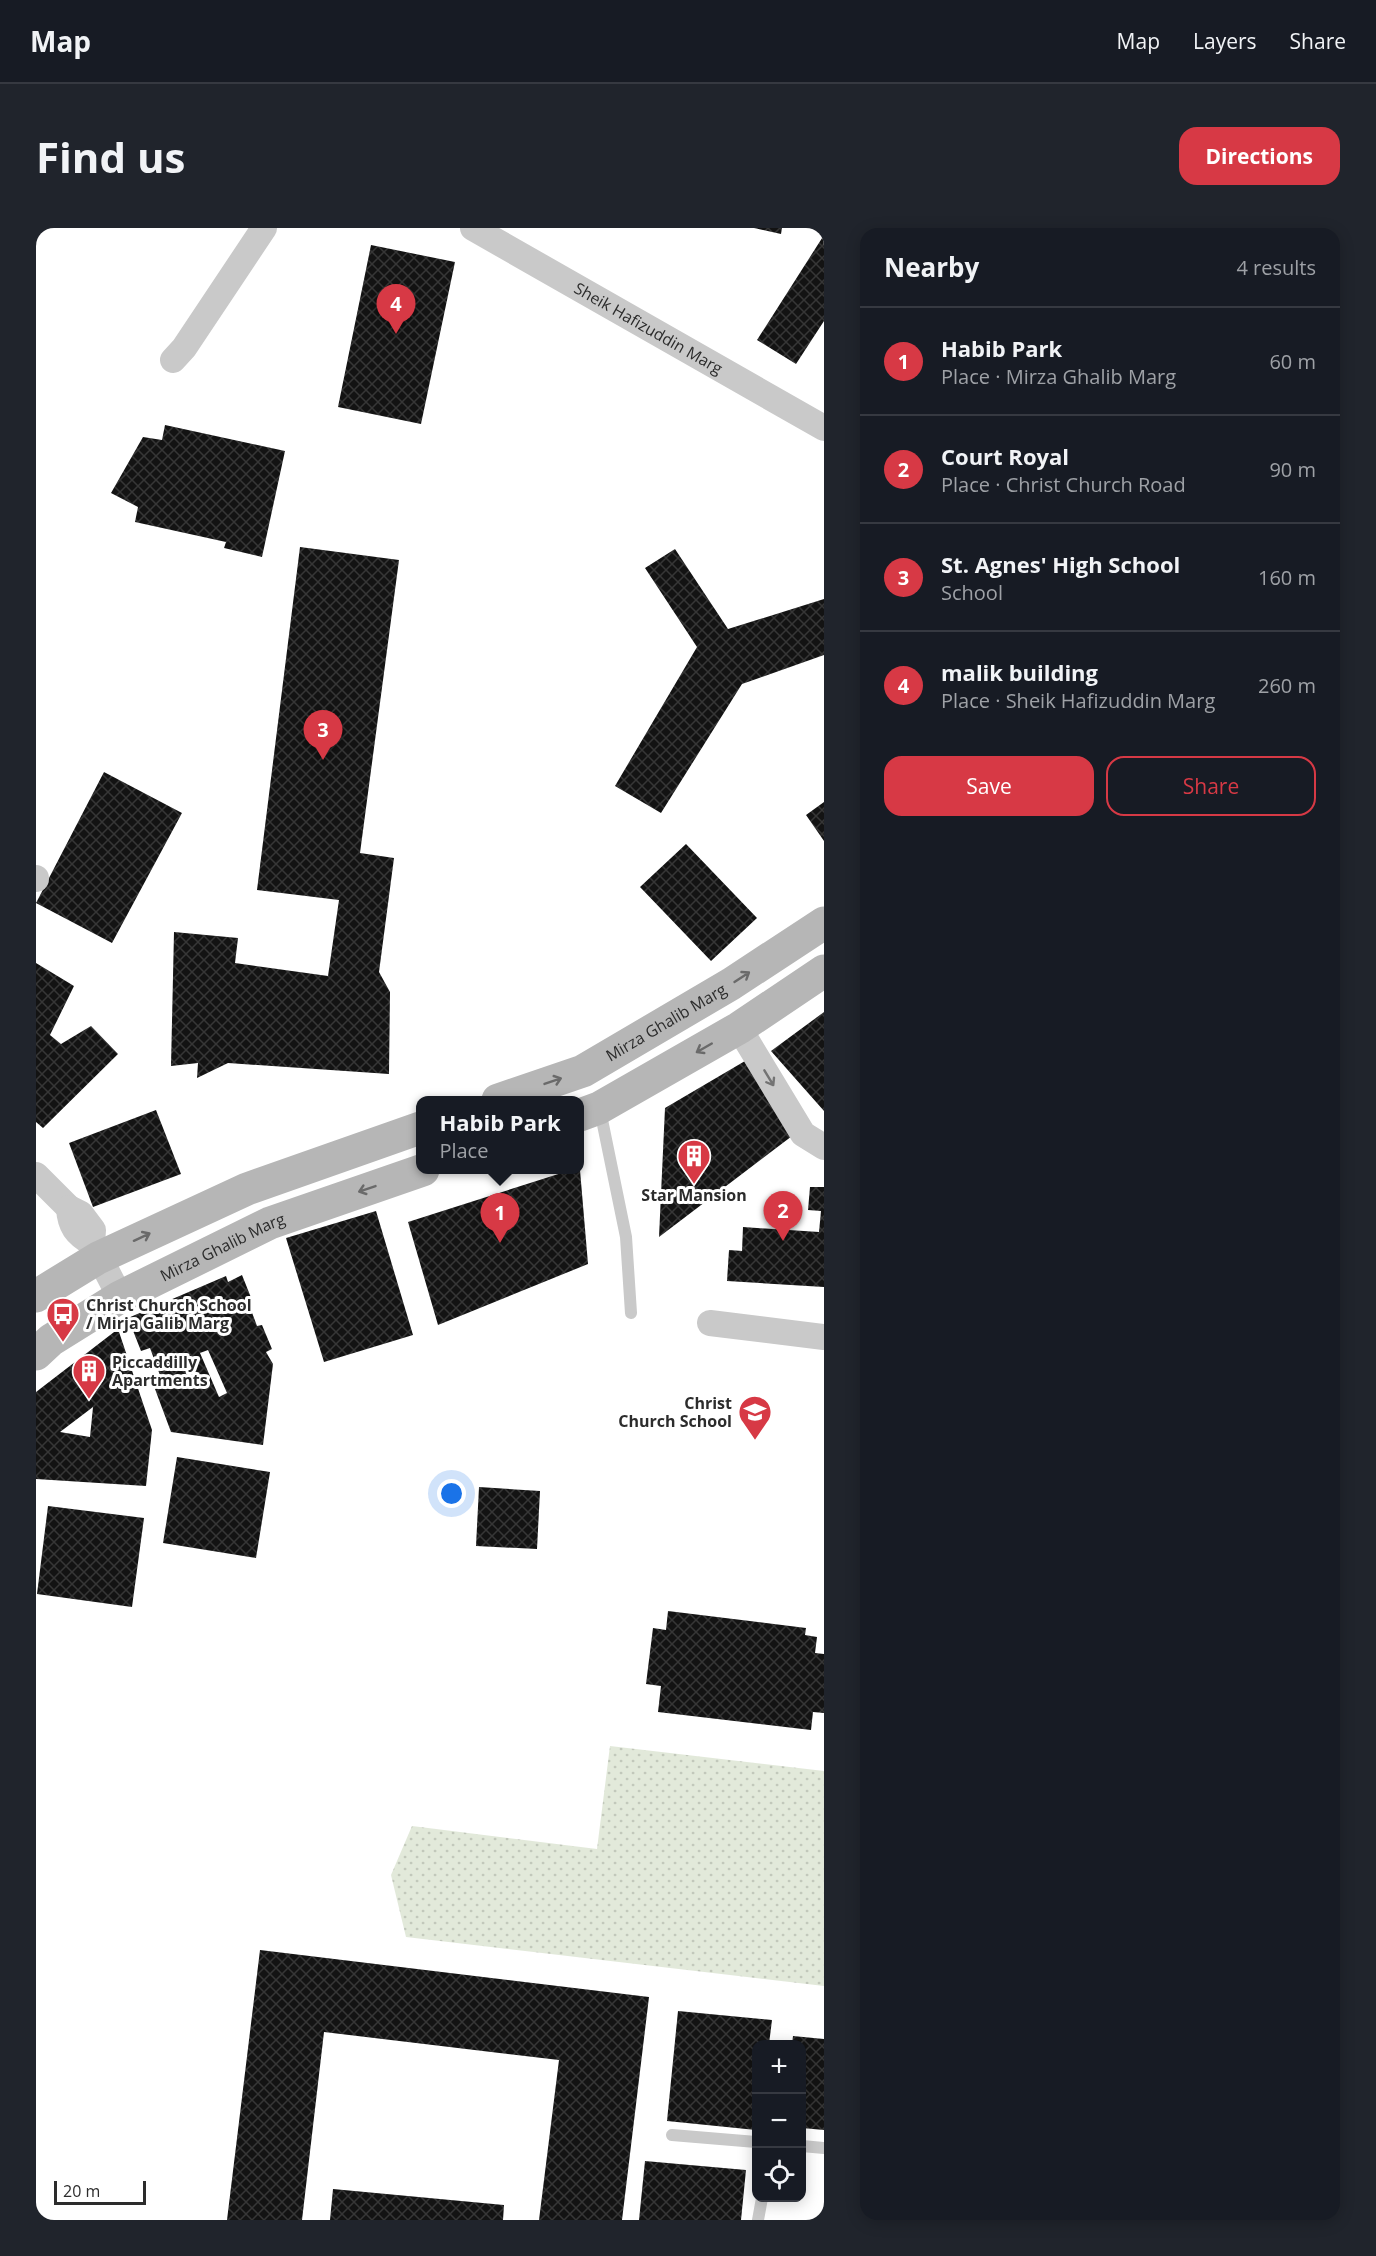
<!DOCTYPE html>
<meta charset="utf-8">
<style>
:root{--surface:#171b24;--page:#20242c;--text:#f1f3f6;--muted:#9ea1a6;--line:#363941;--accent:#d73945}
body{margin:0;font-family:"Open Sans",sans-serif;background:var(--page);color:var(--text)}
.controls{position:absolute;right:18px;bottom:18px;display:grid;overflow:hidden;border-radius:12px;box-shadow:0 3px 15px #0003}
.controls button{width:54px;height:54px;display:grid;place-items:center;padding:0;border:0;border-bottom:2px solid var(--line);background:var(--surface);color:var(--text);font:30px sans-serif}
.scale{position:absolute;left:18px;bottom:15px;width:92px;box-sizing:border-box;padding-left:6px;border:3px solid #2c2c2c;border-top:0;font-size:16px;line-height:21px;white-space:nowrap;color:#2c2c2c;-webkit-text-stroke:4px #fff;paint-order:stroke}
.you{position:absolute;left:416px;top:1266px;width:21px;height:21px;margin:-15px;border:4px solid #fff;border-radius:50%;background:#1a73e8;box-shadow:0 0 0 9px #1a73e833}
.badge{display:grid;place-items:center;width:39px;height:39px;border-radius:50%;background:var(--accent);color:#fff;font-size:20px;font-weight:700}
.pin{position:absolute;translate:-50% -50px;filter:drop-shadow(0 2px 3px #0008)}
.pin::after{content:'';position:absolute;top:32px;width:21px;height:18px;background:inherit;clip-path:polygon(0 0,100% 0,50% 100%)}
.popup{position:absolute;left:380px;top:868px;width:168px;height:78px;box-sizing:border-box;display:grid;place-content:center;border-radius:12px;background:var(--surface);filter:drop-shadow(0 2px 4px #0005);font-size:20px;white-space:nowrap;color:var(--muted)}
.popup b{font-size:22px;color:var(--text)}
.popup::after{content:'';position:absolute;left:50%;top:100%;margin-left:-12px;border:12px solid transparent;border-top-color:var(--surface)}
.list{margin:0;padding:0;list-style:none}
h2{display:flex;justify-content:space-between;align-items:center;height:78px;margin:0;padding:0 24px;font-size:26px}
h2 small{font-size:20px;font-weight:400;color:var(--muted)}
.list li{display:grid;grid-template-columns:39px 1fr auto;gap:18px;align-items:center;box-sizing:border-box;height:108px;padding:0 24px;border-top:2px solid var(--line)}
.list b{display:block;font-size:22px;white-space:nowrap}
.list p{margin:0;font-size:20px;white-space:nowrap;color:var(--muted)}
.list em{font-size:20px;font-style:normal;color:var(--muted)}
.actions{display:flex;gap:12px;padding:18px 24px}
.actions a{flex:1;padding:14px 0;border:2px solid var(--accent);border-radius:18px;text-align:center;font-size:21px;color:var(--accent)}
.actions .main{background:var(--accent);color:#fff}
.icon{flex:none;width:33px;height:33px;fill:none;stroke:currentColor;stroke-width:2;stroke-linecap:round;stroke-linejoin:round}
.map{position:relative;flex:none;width:788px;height:1992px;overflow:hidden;border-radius:18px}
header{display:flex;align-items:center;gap:36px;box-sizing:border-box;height:84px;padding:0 30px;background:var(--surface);border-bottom:2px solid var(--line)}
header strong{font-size:28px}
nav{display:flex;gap:33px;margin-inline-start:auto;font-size:21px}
.intro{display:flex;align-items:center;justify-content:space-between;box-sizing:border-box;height:144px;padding:0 36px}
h1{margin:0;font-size:42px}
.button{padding:15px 27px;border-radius:18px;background:var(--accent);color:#fff;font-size:21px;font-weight:700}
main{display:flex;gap:36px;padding:0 36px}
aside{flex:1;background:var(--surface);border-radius:18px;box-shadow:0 3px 15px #0003}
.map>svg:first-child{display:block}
.green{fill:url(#green-dots)}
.building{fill:url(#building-cross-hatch);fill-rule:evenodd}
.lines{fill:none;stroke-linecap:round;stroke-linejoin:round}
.service{stroke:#c9c9c9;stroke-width:12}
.minor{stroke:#c9c9c9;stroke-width:26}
.secondary{stroke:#b6b6b6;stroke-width:33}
.oneway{stroke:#6a6a6a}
.oneway2{stroke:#737373}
.labels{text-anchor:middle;stroke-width:6;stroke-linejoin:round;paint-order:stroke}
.street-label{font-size:16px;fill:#2c2c2c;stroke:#fff}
.poi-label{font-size:16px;font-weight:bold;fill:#2c2c2c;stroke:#fff;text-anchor:start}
</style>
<header>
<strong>Map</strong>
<nav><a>Map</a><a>Layers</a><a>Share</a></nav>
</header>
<div class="intro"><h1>Find us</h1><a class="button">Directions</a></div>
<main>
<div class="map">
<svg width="788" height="1992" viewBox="0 0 788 1992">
<defs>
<pattern id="green-dots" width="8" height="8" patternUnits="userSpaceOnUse" patternTransform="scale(1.5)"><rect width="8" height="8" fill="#e2e9da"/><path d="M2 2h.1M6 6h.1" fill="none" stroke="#c2c8bb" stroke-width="1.8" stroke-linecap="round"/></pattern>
<pattern id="building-cross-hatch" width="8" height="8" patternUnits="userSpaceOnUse" patternTransform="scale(1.5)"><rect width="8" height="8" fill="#131313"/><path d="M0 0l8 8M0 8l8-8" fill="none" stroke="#363636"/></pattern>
</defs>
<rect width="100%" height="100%" fill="#fff"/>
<path class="green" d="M 574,1518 L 788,1543 L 788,1758 L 370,1709 L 355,1647 L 376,1598 L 561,1621 Z"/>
<path class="building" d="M 718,0 L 746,0 L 745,6 Z
M 788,7 L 788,93 L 760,136 L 721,112 Z
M 335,17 L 419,34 L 385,196 L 302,179 Z
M 129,197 L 249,223 L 226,329 L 188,320 L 190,314 L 99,294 L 102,279 L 75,265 L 107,209 L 126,212 Z
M 264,319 L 363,332 L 324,625 L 358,630 L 343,744 L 354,764 L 353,846 L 192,835 L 161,850 L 162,835 L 135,838 L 138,704 L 202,710 L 199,735 L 292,748 L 303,672 L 221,662 Z
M 639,321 L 692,401 L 788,371 L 788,427 L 706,456 L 625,585 L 579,558 L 661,419 L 609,340 Z
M 68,544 L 146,585 L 76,715 L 0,675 Z
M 788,574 L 788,613 L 770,587 Z
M 650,616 L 721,690 L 675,733 L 604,659 Z
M 0,735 L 38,758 L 14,807 L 25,816 L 55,798 L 82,826 L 7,900 L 0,894 Z
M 788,784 L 788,883 L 735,823 Z
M 709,833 L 760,905 L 623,1009 L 629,880 Z
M 120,882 L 145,946 L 57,979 L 33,915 Z
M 535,942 L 544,942 L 552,1036 L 402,1097 L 372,994 Z
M 774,959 L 788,959 L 788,1059 L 691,1053 L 693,1022 L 706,1023 L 707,999 L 783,1004 L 785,983 L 772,982 Z
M 340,983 L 377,1107 L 288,1134 L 250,1010 Z
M 206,1047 L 216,1072 L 212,1074 L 221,1098 L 226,1097 L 236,1121 L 230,1124 L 237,1136 L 227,1217 L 135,1204 L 116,1153 L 125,1150 L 114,1120 L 105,1123 L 92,1090 L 190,1048 L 192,1054 ZM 172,1122 L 191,1165 L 183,1169 L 164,1125 Z
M 82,1101 L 116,1202 L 110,1258 L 0,1251 L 0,1164 ZM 57,1179 L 54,1209 L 24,1204 Z
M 141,1229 L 234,1244 L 220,1330 L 127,1315 Z
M 443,1259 L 504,1263 L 501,1321 L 440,1318 Z
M 12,1278 L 108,1290 L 96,1379 L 1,1366 Z
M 632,1383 L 770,1400 L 769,1407 L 781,1409 L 779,1425 L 788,1426 L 788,1485 L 777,1484 L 775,1502 L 622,1484 L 625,1458 L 610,1456 L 617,1400 L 630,1402 Z
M 224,1722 L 613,1769 L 586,1992 L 503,1992 L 523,1832 L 288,1804 L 266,1992 L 191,1992 Z
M 642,1783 L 736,1792 L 733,1816 L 720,1816 L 720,1902 L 631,1893 Z
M 757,1808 L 788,1811 L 788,1902 L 766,1900 L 766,1816 L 756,1816 Z
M 609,1933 L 710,1942 L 705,1992 L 603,1992 Z
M 297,1961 L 468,1977 L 467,1992 L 294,1992 Z"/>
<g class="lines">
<path class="service" d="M 564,882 L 590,1009 L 595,1085
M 636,1907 L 720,1914
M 766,1918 L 788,1920
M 722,1992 L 726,1970"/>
<g class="minor">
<path id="s1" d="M 437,0 L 788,200"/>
<path d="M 137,132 L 148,120 L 228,0"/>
<path d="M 0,651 L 0,650"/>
<path d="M 703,800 L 767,906 L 788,919"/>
<path d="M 0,947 L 33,980"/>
<path d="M 56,1015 C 40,1006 34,998 33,980 L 45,986 L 57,1002 L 56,1015 L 84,1069"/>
<path d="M 674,1095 L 788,1109"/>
</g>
<g class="secondary">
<path id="s2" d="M 462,872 L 547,843 L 695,756 L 788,695"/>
<path d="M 544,887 L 563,880 L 703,800 L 788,743"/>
<path d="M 0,1068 L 62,1030 L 211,961 L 384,900"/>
<path id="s3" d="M 0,1126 L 15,1112 L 84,1069 L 234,995 L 387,942"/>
</g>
</g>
<defs><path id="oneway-shaft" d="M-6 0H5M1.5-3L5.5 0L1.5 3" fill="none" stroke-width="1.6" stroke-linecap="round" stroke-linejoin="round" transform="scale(1.5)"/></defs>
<g class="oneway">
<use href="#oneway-shaft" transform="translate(706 749) rotate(-33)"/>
<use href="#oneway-shaft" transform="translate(668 820) rotate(150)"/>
<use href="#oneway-shaft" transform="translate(517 853) rotate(-19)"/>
<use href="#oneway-shaft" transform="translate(331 961) rotate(161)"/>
<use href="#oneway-shaft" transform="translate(106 1009) rotate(-25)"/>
</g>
<use class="oneway2" href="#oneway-shaft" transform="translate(733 850) rotate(59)"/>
<defs>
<g id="building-pin" transform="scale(1.725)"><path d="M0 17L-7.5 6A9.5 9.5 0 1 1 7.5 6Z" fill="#d73945" stroke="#fff"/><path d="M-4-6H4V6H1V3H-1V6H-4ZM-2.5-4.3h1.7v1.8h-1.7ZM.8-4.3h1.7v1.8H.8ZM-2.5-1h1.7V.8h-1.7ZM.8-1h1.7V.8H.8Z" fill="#fff"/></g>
<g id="bus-pin" transform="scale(1.725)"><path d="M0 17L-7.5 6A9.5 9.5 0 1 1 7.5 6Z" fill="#d73945" stroke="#fff"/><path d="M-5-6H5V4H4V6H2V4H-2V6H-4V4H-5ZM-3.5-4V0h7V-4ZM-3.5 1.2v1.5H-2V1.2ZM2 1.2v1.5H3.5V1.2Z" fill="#fff"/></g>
<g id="school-pin" transform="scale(1.725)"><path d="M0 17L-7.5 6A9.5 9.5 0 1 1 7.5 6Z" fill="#d73945" stroke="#fff"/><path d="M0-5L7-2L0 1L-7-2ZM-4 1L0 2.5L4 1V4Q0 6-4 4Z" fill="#fff"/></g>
</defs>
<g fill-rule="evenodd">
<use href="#building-pin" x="658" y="928"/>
<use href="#bus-pin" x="27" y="1086"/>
<use href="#building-pin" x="53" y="1143"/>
<use href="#school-pin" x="719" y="1184"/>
</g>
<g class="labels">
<g class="street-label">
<text dy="6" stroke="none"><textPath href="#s1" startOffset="202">Sheik Hafizuddin Marg</textPath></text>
<text dy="6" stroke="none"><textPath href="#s2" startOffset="186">Mirza Ghalib Marg</textPath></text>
<text dy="6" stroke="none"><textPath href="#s3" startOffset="216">Mirza Ghalib Marg</textPath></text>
</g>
<g class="poi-label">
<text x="658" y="973" text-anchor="middle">Star Mansion</text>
<text x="50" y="1083">Christ Church School<tspan x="50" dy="18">/ Mirja Galib Marg</tspan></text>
<text x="76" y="1140">Piccaddilly<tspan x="76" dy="18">Apartments</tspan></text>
<text x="696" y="1181" text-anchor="end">Christ<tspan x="696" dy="18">Church School</tspan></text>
</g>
</g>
</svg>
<div class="controls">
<button>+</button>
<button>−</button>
<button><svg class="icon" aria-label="locate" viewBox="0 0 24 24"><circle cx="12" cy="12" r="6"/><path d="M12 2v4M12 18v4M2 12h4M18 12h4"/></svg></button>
</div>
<div class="scale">20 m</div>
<div class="you"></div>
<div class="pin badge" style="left:464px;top:1015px">1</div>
<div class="popup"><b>Habib Park</b>Place</div>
<div class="pin badge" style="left:747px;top:1013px">2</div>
<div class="pin badge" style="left:287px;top:532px">3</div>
<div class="pin badge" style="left:360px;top:106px">4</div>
</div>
<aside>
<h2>Nearby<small>4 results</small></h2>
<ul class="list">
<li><span class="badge">1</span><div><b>Habib Park</b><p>Place · Mirza Ghalib Marg</p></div><em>60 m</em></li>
<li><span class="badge">2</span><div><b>Court Royal</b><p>Place · Christ Church Road</p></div><em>90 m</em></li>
<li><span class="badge">3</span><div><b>St. Agnes' High School</b><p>School</p></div><em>160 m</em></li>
<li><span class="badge">4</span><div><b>malik building</b><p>Place · Sheik Hafizuddin Marg</p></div><em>260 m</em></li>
</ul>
<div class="actions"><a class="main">Save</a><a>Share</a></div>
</aside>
</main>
